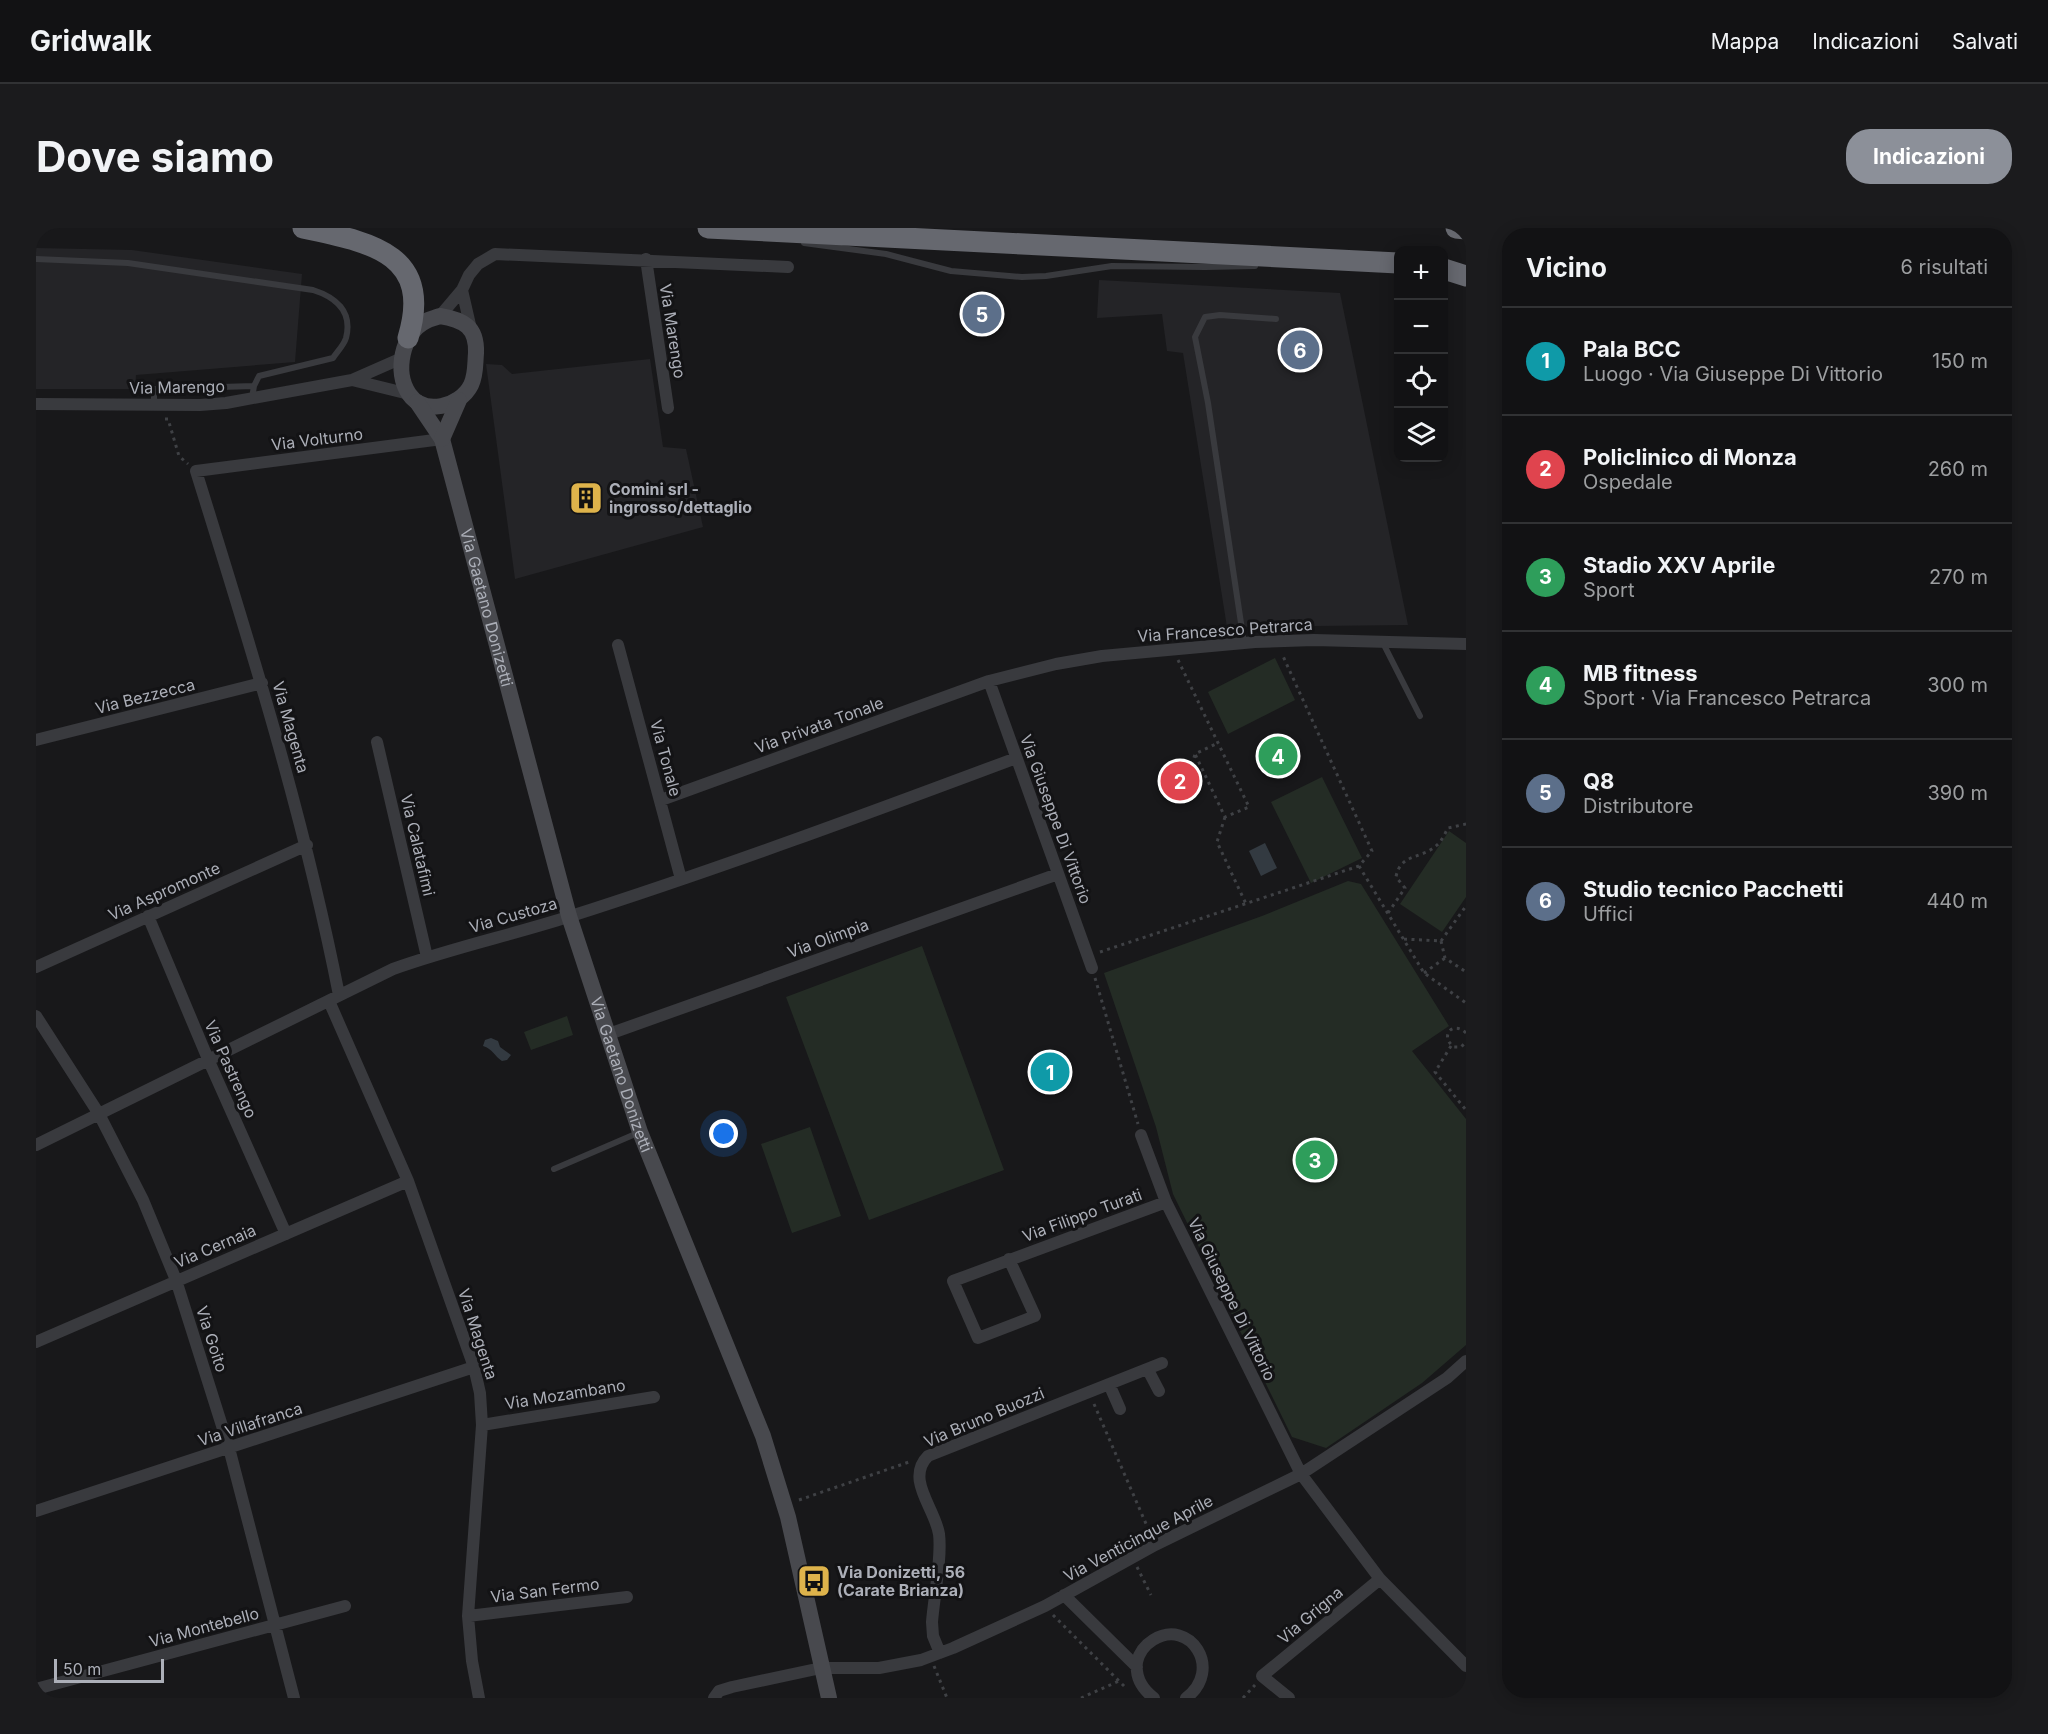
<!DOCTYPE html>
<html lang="it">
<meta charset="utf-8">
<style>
:root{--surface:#121214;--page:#1b1b1d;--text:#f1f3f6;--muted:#9c9ea0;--line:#313234;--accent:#8c9099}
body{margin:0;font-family:Inter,sans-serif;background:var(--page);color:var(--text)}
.controls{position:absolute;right:18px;top:18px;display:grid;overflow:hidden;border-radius:12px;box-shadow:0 3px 15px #0003}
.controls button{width:54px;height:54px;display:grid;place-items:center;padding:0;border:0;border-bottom:2px solid var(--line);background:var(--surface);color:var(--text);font:30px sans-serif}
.scale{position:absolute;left:18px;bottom:15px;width:110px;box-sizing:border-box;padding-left:6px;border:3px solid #acafb8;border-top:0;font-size:16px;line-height:21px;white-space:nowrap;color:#acafb8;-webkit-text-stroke:4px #131315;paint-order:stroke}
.you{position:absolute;left:688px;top:906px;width:21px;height:21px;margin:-15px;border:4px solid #fff;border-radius:50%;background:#1a73e8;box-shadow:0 0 0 9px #1a73e833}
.badge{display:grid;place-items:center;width:39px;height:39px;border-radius:50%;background:var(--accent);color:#fff;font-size:20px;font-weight:700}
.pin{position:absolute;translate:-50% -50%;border:3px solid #fff;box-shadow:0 2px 6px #0006}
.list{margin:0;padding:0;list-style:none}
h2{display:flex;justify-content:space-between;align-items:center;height:78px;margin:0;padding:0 24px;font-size:26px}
h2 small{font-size:20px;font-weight:400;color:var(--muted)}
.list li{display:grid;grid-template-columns:39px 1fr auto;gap:18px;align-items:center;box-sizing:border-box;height:108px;padding:0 24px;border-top:2px solid var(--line)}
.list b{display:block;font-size:22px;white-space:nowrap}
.list p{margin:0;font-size:20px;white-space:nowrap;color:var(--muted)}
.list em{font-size:20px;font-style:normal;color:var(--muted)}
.icon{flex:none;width:33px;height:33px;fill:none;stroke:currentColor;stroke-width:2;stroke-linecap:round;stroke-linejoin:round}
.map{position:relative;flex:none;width:1430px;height:1470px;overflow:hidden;border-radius:24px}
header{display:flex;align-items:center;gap:36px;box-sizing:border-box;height:84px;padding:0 30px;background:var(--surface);border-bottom:2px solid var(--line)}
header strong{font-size:28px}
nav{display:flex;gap:33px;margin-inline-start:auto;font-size:21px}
.intro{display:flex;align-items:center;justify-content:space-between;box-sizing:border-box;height:144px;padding:0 36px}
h1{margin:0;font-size:42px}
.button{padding:15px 27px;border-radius:24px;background:var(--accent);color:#fff;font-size:21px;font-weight:700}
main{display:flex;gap:36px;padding:0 36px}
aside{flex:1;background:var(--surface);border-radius:24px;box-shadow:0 3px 15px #0003}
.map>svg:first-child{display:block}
.built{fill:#242427}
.green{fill:#242c25}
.water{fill:#333a41}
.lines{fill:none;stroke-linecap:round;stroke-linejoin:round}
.path{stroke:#3f4145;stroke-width:3;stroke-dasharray:3 4.5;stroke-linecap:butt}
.lane{stroke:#393a3e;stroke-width:6}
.street{stroke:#393a3e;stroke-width:12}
.secondary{stroke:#48494e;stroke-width:16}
.highway{stroke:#66686f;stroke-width:21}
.labels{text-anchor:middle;stroke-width:6;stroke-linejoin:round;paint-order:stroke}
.street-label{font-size:16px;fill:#acafb8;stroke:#131315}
.poi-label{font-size:16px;font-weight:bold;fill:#acafb8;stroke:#131315;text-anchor:start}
</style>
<header>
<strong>Gridwalk</strong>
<nav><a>Mappa</a><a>Indicazioni</a><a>Salvati</a></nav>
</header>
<div class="intro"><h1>Dove siamo</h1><a class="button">Indicazioni</a></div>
<main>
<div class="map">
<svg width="1430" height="1470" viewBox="0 0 1430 1470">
<rect width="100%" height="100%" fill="#18181a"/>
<path class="built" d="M 0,20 L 96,22 L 266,46 L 259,134 L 100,147 L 99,161 L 0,161 Z
M 1063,52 L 1304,65 L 1372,397 L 1191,399 L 1147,125 L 1131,123 L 1126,86 L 1061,90 Z
M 614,131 L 627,219 L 650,221 L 667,299 L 479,351 L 450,136 L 466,137 L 476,146 Z"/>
<path class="green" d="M 1239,430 L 1259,472 L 1192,506 L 1172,464 Z
M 1286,549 L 1326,630 L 1275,655 L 1235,574 Z
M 1413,603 L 1430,615 L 1430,669 L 1406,704 L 1364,676 Z
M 1312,653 L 1325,656 L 1413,798 L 1376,823 L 1430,891 L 1430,1117 L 1386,1155 L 1290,1220 L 1256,1209 L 1137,966 L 1120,899 L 1068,745 L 1226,688 Z
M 886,718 L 968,942 L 833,992 L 750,769 Z
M 531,788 L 537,807 L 495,822 L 488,804 Z
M 774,899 L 805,988 L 756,1005 L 725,916 Z"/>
<path class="water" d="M 1229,615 L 1241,640 L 1225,648 L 1213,623 Z
M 455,810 L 462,813 L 464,819 L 475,827 L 471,832 L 466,833 C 458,828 457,821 447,818 L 449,812 Z"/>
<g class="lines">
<path class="path" d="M 129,191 L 132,191 L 143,228 L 152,236
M 1142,432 L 1213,579 L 1189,589 L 1159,526
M 1156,537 L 1159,526 L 1182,515
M 1189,589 L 1181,614 L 1210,676
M 1323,638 L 1388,745 L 1430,775
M 1352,685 L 1369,660 L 1360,649 C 1364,625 1387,631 1401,617 C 1406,613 1409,605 1412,600 L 1430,596
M 1368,711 L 1405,713
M 1405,713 L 1430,678
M 1405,713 L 1409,730 L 1430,744
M 1064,724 L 1323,638 L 1336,623 L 1246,426
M 1388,745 L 1409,730
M 1059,750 L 1102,896
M 1430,805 C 1417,792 1403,808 1418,819 L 1425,819 L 1430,814
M 1415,818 L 1399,844 L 1430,882
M 1058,1176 L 1114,1305
M 763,1272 L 873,1234
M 1101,1339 L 1115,1367
M 1017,1387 L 1091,1461
M 898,1438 L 911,1470
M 1045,1470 L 1083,1453
M 1207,1470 L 1219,1457"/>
<path class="lane" d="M 768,15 L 850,26 L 915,43 L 986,49 L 1010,48 L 1076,38 L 1169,39 L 1219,38
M 0,31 L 92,35 L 277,62 C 299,69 317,83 310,110 C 308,117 301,124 297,130 L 223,148 L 218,158 L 216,170
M 118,177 L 118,161 L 218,158
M 1208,415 L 1172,175 L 1159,109 L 1169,89 L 1184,87 L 1240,91
M 1347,415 L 1384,488
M 518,941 L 604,904"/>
<path class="street" d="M 610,31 L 632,180
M 426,62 L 435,101
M 404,88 L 426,62 L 433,47 L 442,36 L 459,26 L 752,39
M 316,152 L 373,166
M 0,176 L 164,177 L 190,175 L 316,152 L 366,130
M 582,417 L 645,651
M 953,453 L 1056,740
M 0,512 L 226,455
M 341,514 L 391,729
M 625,572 L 953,453 L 1020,436 L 1066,428 L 1219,414 L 1278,412 L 1430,416
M 112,688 L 172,831 L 250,1006
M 0,739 L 271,617
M 303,767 C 268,589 214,416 160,243 L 406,211
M 293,773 L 372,953 L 438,1139 L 444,1165 L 446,1197 L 432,1388 L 436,1433 L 443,1470
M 0,788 L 63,886 L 107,972 L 140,1052 L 193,1220 L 258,1470
M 573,806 L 1022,646
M 1105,907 L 1130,974 L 1265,1246 L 1344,1351 L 1430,1438
M 0,917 L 357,741 C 415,720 476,707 535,688 C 685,640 833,585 980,530
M 973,1031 L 999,1088 L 942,1110 L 917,1053 L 1130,974
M 0,1114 L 372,953
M 1112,1142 L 1123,1163
M 1073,1156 L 1084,1181
M 446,1197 L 618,1169
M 0,1283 L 438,1139
M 1028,1367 L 1101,1439
M 432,1388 L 591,1369
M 904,1425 L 897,1408 L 896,1394 C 898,1369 906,1329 903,1306 C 899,1280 869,1251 892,1228 L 1126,1135
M 0,1461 L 309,1378
M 678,1470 L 683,1463 L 696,1459 L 785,1440 L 843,1440 L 885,1432 L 917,1420 L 1009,1378 L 1119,1317 L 1265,1246 L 1411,1150 L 1430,1133
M 1118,1470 C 1106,1461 1099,1450 1101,1434 C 1103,1425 1109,1417 1117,1412 C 1154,1389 1188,1442 1150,1470
M 1253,1470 L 1226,1448 L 1344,1351"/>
<g class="secondary">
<path d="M 404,88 C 428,92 441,99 440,125 C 439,136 440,147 435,157 C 424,179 388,188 373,166 C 358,144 366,105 390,93 C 394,91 399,90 404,88 Z"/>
<path id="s1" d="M 381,174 L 406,211 L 533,688 L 604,904 L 727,1208 L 752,1289 L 793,1470"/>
<path d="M 406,211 L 423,172"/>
</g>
<path class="highway" d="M 267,0 C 332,14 398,24 372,110
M 672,0 L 1362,35
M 1420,0 L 1430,1
M 1408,41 L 1430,48"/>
</g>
<defs>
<g id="building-square" transform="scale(1.725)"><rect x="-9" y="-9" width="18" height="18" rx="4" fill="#deb34b" stroke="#131315"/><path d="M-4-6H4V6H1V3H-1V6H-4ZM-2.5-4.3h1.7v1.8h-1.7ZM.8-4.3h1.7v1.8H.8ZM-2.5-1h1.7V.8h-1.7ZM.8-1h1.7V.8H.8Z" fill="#111"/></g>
<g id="bus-square" transform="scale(1.725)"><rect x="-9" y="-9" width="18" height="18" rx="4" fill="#deb34b" stroke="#131315"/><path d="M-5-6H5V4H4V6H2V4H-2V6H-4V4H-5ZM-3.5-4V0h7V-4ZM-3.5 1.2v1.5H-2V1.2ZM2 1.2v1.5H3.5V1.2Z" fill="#111"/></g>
</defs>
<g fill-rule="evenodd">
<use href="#building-square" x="550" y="270"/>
<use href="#bus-square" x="778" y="1353"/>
</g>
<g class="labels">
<g class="street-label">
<text transform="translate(637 103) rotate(81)" y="6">Via Marengo</text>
<text transform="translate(141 159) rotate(-1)" y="6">Via Marengo</text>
<text transform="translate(281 211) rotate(-7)" y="6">Via Volturno</text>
<text dy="6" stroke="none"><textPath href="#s1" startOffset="219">Via Gaetano Donizetti</textPath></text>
<text transform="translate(1189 402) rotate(-4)" y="6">Via Francesco Petrarca</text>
<text transform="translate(109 468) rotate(-14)" y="6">Via Bezzecca</text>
<text transform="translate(783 497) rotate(-20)" y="6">Via Privata Tonale</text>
<text transform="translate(255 499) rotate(74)" y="6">Via Magenta</text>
<text transform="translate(630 530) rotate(75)" y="6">Via Tonale</text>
<text transform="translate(1020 591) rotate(70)" y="6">Via Giuseppe Di Vittorio</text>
<text transform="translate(382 617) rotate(77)" y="6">Via Calatafimi</text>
<text transform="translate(128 663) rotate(-24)" y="6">Via Aspromonte</text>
<text transform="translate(477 687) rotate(-16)" y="6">Via Custoza</text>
<text transform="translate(792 710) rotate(-20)" y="6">Via Olimpia</text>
<text transform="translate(195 841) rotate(66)" y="6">Via Pastrengo</text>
<text dy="6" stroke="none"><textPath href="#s1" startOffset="705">Via Gaetano Donizetti</textPath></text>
<text transform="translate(1046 987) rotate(-20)" y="6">Via Filippo Turati</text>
<text transform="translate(179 1018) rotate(-23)" y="6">Via Cernaia</text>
<text transform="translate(1196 1071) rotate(64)" y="6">Via Giuseppe Di Vittorio</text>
<text transform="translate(442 1106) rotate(72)" y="6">Via Magenta</text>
<text transform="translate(176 1111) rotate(72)" y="6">Via Goito</text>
<text transform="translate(529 1166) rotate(-9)" y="6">Via Mozambano</text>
<text transform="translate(948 1189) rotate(-23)" y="6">Via Bruno Buozzi</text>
<text transform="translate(214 1196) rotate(-18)" y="6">Via Villafranca</text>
<text transform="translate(1102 1310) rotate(-28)" y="6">Via Venticinque Aprile</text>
<text transform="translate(509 1362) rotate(-7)" y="6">Via San Fermo</text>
<text transform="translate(1274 1387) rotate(-40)" y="6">Via Grigna</text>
<text transform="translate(168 1399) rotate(-15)" y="6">Via Montebello</text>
</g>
<g class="poi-label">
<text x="573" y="267">Comini srl -<tspan x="573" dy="18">ingrosso/dettaglio</tspan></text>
<text x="801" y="1350">Via Donizetti, 56<tspan x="801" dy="18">(Carate Brianza)</tspan></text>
</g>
</g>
</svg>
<div class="controls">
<button>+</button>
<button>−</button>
<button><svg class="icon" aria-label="locate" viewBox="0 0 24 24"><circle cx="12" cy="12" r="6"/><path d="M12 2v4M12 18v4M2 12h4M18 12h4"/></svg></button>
<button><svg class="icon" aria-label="layers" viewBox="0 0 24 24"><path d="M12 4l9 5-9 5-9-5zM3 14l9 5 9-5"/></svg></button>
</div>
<div class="scale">50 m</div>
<div class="you"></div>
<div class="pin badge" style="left:1014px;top:844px;background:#0f9aa8">1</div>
<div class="pin badge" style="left:1144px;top:553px;background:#e0444e">2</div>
<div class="pin badge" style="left:1279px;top:932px;background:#2e9e5b">3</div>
<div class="pin badge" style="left:1242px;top:528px;background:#2e9e5b">4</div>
<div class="pin badge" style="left:946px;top:86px;background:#5c6f8a">5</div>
<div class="pin badge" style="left:1264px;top:122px;background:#5c6f8a">6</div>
</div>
<aside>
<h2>Vicino<small>6 risultati</small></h2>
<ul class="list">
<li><span class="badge" style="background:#0f9aa8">1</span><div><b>Pala BCC</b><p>Luogo · Via Giuseppe Di Vittorio</p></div><em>150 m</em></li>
<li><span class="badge" style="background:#e0444e">2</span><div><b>Policlinico di Monza</b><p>Ospedale</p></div><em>260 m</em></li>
<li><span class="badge" style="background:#2e9e5b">3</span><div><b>Stadio XXV Aprile</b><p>Sport</p></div><em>270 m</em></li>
<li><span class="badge" style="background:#2e9e5b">4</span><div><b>MB fitness</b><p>Sport · Via Francesco Petrarca</p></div><em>300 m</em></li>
<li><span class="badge" style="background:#5c6f8a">5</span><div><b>Q8</b><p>Distributore</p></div><em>390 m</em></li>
<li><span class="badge" style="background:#5c6f8a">6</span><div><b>Studio tecnico Pacchetti</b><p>Uffici</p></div><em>440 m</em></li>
</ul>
</aside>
</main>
